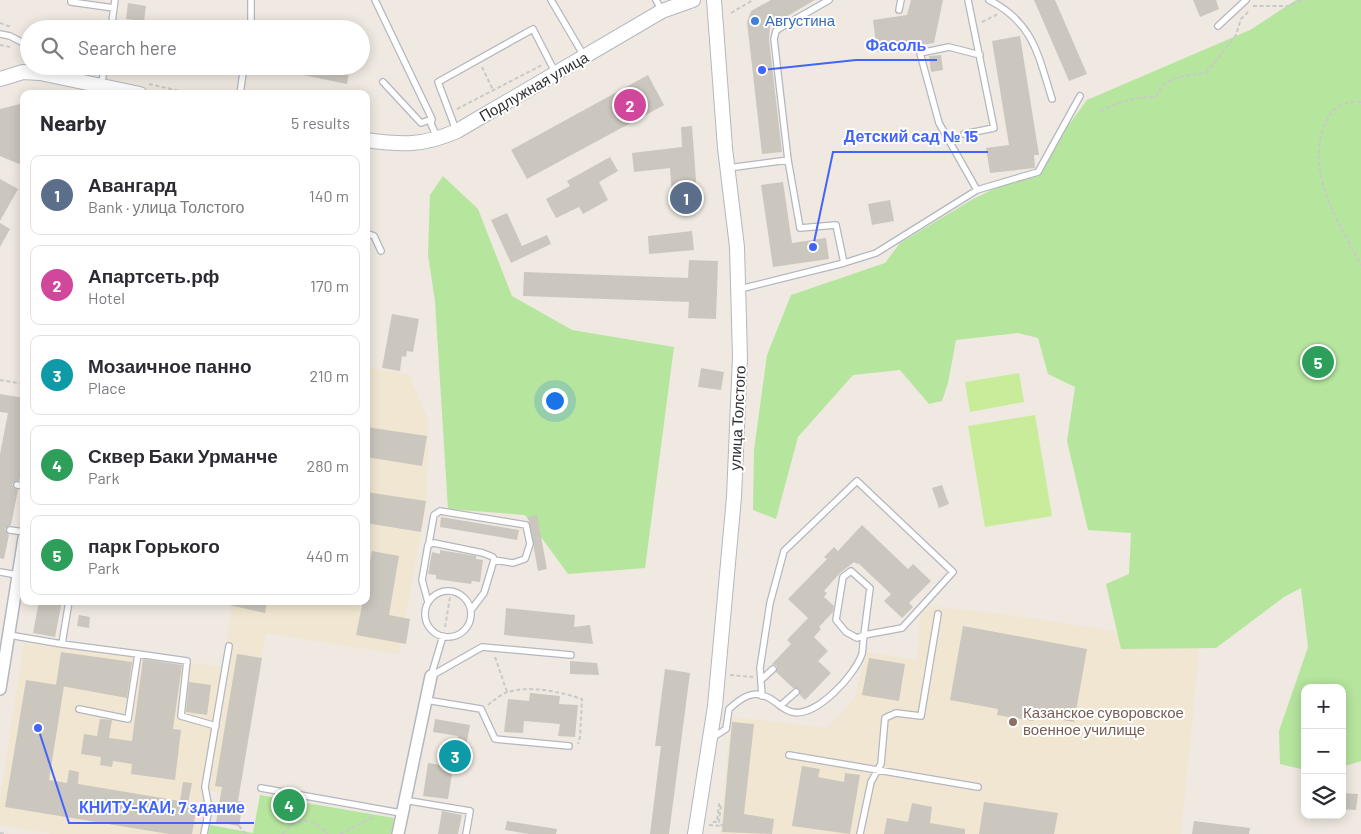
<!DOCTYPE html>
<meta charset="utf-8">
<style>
:root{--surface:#fff;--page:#f2f2f3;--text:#2b2b33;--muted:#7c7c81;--line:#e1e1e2;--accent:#0b8043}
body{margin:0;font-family:Barlow,sans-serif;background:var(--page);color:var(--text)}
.controls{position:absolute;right:15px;bottom:15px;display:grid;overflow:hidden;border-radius:10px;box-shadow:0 2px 12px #0003}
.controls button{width:45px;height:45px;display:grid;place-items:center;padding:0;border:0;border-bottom:1px solid var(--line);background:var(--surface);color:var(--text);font:25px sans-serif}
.you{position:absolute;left:554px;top:400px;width:18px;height:18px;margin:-12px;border:4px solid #fff;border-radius:50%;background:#1a73e8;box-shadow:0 0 0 8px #1a73e833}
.badge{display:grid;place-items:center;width:32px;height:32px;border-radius:50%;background:var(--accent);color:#fff;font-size:16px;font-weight:700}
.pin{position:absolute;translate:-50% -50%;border:2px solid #fff;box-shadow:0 1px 5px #0006}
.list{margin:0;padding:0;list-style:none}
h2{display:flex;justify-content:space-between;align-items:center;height:65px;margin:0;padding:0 20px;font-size:21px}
h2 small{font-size:16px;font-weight:400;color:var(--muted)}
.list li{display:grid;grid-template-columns:32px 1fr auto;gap:15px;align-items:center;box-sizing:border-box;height:80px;margin:0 10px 10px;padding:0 10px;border:1px solid var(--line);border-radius:10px}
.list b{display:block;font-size:19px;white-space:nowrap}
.list p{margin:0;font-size:16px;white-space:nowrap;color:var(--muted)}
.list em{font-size:16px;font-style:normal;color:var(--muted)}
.icon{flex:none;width:28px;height:28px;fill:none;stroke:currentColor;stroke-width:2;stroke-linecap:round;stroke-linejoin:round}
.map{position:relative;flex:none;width:1361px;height:834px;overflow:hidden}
.search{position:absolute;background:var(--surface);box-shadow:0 2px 12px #0003;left:20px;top:20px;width:350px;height:55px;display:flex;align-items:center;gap:12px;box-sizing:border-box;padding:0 18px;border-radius:28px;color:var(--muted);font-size:19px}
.panel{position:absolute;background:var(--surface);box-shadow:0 2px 12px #0003;left:20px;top:90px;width:350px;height:515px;border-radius:10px}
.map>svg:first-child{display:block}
.education{fill:#f0e6d1}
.green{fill:#b6e59e}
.pitch{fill:#c9ec9a}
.building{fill:#cbc7bf}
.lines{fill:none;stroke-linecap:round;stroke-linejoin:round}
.service-casing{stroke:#b4b7c1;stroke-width:8}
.minor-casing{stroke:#b4b7c1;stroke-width:14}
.tertiary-casing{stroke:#b4b7c1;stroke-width:16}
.path{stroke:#c9c9c9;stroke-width:2;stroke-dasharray:4 2.5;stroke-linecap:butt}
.service{stroke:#fff;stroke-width:5.5}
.minor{stroke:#fff;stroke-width:11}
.tertiary{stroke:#fff;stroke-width:14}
.shop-dot{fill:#3f7fe0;stroke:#fff;stroke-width:2}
.education-dot{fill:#8d6e63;stroke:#fff;stroke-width:2}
.labels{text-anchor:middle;stroke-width:4;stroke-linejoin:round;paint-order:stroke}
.shop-label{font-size:15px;fill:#366cbe;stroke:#fff;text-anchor:start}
.street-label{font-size:15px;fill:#2e2e2e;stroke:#fff}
.education-label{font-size:15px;fill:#785e54;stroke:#fff;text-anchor:start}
.leader{fill:none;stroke:#4264fb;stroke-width:2}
.callout-dot{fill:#4264fb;stroke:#fff;stroke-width:2}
.callout-label{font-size:16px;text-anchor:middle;font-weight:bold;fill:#4264fb;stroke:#fff;stroke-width:4;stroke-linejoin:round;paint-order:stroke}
</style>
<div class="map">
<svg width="1361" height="834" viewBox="0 0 1361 834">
<rect width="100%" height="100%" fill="#efe9e1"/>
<path class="education" d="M 366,367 L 409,375 L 428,419 L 427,497 L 399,654 L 266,633 L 234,795 L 210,791 L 201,834 L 52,834 L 0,825 L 0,799 L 24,643 L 224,667 L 232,601 L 366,601 Z
M 927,606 L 1001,614 L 1200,643 L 1181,834 L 720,834 L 731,717 L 828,728 L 855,697 L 866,652 L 917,660 L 920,614 Z"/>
<path class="green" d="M 1296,0 L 1361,0 L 1361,761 L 1342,767 L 1342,688 L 1305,688 L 1305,770 L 1280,764 L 1279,731 L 1308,647 L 1301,588 L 1284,597 L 1216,648 L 1121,649 L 1106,584 L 1129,574 L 1131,533 L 1088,530 L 1067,441 L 1075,387 L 1048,374 L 1038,338 L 1018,333 L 956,340 L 948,383 L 942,401 L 929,404 L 900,370 L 853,375 L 798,437 L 776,519 L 753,510 L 754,450 L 767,355 L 791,295 L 885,263 L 900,243 L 973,199 L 1037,168 L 1087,100 L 1250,30 Z
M 443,176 L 478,209 L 512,296 L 572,330 L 674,347 L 645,568 L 568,574 L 525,515 L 448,509 L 435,301 L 428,255 L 430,195 Z
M 260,795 L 394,818 L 391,834 L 208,834 L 210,825 L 253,833 Z"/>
<path class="pitch" d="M 1019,373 L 1024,402 L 970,412 L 965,382 Z
M 1035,415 L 1052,516 L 985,527 L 968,426 Z"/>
<path class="building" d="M 771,0 L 815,0 L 770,26 L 769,40 L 782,152 L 762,154 L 747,22 L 751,11 Z
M 911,0 L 943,0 L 934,43 L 877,52 L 873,20 L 907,15 Z
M 1034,0 L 1055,0 L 1087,74 L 1069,81 Z
M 1193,0 L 1216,0 L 1219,9 L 1200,17 Z
M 128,3 L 146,6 L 144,21 L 126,19 Z
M 1020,36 L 1039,155 L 1034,155 L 1035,168 L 990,173 L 986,148 L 1009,145 L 992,41 Z
M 941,55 L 943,70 L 931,72 L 929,56 Z
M 283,66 L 350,66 L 347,84 L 283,71 Z
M 648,75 L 664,105 L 527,179 L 511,150 Z
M 24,103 L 24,166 L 0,156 L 0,109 Z
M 692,126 L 698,207 L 673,209 L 670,168 L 634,172 L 632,153 L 682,147 L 681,127 Z
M 610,157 L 618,171 L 599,182 L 608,200 L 583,214 L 579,207 L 556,218 L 546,199 L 570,186 L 567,181 Z
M 0,179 L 18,189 L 0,221 Z
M 783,182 L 792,243 L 826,238 L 829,259 L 773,267 L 761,185 Z
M 890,200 L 894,221 L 872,225 L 868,204 Z
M 507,213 L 522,246 L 547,235 L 551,244 L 511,263 L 491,220 Z
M 0,223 L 10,229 L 0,247 Z
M 692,231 L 694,250 L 649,254 L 648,236 Z
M 689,260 L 718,261 L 716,319 L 688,318 L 689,302 L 523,296 L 524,272 L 688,278 Z
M 392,314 L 419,319 L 413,352 L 407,351 L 406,357 L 402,356 L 400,371 L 382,368 Z
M 701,368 L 724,372 L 721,390 L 698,387 Z
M 0,394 L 24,398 L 24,458 L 19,481 L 12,484 L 14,488 L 18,490 L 11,525 L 5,529 L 9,535 L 4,559 L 0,558 L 0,454 L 8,413 L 0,412 Z
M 366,427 L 427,436 L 422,466 L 366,457 Z
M 942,485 L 949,504 L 939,508 L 932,488 Z
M 366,492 L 426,501 L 421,532 L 366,523 Z
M 537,515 L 547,569 L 538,571 L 528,517 Z
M 441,517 L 519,530 L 517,540 L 440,527 Z
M 862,525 L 908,569 L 913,564 L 931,581 L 909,603 L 913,607 L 902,618 L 884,601 L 891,594 L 858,563 L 857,564 L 854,562 L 840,573 L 824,591 L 827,593 L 824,597 L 834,606 L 833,612 L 819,627 L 821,629 L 814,637 L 828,651 L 818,661 L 831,673 L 805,700 L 800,695 L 799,689 L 793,688 L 776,672 L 777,666 L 772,664 L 791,644 L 787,640 L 808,618 L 788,599 L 827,559 L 824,557 L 834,547 L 838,551 Z
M 440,550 L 476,556 L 476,559 L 483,560 L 480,582 L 472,581 L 471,584 L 436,579 L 436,575 L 428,574 L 432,552 L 440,554 Z
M 372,551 L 399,556 L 389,615 L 410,619 L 406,644 L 356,635 L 363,601 L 366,601 L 366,581 Z
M 39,601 L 62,601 L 55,637 L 33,633 Z
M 229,601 L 267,601 L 265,613 L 229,605 Z
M 506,608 L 575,615 L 574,627 L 590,625 L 593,644 L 504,635 Z
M 79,615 L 90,617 L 89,628 L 77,626 Z
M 963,626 L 1087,649 L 1074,722 L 1034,715 L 1033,721 L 997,715 L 998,709 L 950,700 Z
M 61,652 L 132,662 L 127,698 L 56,685 Z
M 237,654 L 262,658 L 238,801 L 243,802 L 239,826 L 216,822 L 222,787 L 215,786 Z
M 869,658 L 905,664 L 899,701 L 862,695 Z
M 143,659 L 182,665 L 173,729 L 181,730 L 175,780 L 131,774 L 132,764 L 113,761 L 112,767 L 100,765 L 101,757 L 81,754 L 84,734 L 97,736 L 100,719 L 112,720 L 109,738 L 132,741 Z
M 570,661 L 597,663 L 599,675 L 570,674 Z
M 665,669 L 690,673 L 669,834 L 650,834 L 661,746 L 655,746 Z
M 26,680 L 64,686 L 49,780 L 67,783 L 69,770 L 79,772 L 78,784 L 180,801 L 183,782 L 192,783 L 188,803 L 197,805 L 192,834 L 169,834 L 5,807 Z
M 189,682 L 211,685 L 207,715 L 186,712 Z
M 530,693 L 560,696 L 559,704 L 578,705 L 575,737 L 558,736 L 560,724 L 524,721 L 523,733 L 504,732 L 508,699 L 529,701 Z
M 435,719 L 470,725 L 466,746 L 472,747 L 469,768 L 454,766 L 458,736 L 433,732 Z
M 732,722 L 754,724 L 744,814 L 774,819 L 772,834 L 722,832 Z
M 428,763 L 453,767 L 448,799 L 423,796 Z
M 802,766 L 820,769 L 818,777 L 844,782 L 845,773 L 860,775 L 850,834 L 792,826 Z
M 1342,793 L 1358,794 L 1356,810 L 1342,809 Z
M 984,802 L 1058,813 L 1054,834 L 979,834 Z
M 912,803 L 932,807 L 930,823 L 965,829 L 965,834 L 884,834 L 887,818 L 908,822 Z
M 442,811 L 462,815 L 458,834 L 438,834 Z
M 507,821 L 557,829 L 556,834 L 529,834 L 505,830 Z
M 1194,821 L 1250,828 L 1249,834 L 1192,834 Z"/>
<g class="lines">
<g class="service-casing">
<path id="service" d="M 71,0 L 71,2 L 114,8
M 375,0 L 432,119 L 431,124 L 437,137
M 551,0 L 584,56
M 656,0 L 662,11
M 989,0 C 1034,23 1038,55 1052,99
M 899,10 L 901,0
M 1218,26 L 1246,0
M 111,29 L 115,0
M 251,29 L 251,0
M 0,34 L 10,36 L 29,46
M 61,66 L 72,75
M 383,82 L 421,123 L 432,119
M 101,86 L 105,66
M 240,94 L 244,66
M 456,130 L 438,82 L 533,29 L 555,72
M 964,134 L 994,128 L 968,0
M 728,168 L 788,160
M 977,190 L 939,123 L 920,53 L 949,47 L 980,55
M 366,233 L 374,236 L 381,251
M 844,263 L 876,253 L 977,190 L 1038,172 L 1080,96
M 740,289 L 844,263 L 836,225 L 800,228 L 788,160 L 774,39 L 776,31 L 780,28 L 829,0
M 17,485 L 24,486
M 10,530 L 24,532
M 429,543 L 434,515 L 440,511 L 526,525 L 530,544 L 525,559 L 513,563 L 494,560
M 851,571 L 870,588 L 864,635 L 857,638 L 846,632 L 836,620 L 843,577 Z
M 0,572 L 17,575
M425 614a23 23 0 1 1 46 0a23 23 0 1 1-46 0Z
M 428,602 L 422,580 L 428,545 L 434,543 L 483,553 L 493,557 L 494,560 L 484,593 L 471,610
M 9,635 L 62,644 L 69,601
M 62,644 L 138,654 L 128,719 L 79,709
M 138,654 L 187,661 L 181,716 L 216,726
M 431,676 L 482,647 L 571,655
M 431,676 L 443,636
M 761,680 L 773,669
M 426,700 L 481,709 L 495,739 L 569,746
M 780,706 L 796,692
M 712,738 L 726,729 L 729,709 C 741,698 753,689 769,698 C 777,702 783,710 792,712 C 816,718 855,675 862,654 C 863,648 863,641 864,635 L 902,628 L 953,572 L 857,481 L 784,551 L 770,603 L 760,668 L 762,696
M 789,755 L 978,787
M 261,788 L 401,813
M 404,800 L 470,811 L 466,834
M 204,834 L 209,809 L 205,787 L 229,646
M 860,834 L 871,782 L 881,764 L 885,718 L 896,713 L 921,716 L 938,614"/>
</g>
<g class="minor-casing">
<path id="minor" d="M 0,689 L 24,538
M 398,834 L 431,676"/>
</g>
<g class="tertiary-casing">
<path id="tertiary" d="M 0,79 L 23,72 L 40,73 L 140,94
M 366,140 C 402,145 423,146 457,131 L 662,11 L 693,0
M 695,834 L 715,706 L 734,497 L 740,357 L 737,247 L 725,148 L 714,0"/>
</g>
<path class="path" d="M 1253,6 L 1289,6 L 1301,0
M 731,13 L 753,0
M 982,22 L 998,14
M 0,23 L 11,27
M 0,45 L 10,47
M 82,66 L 86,69
M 482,67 L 493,90
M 149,84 L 193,94
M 1361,102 C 1346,101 1333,106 1327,120 C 1303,170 1338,221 1361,265
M 457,109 L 542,65
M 1100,111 C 1119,102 1134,97 1156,97 C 1164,75 1186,76 1206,73 L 1236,35 L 1241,19 L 1250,10
M 0,380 L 24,384
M 445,627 L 451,591
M 495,657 L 507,692
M 730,675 L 753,677
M 488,705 C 494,700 501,694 508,692 C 530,685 561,692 582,699 L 580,737 L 578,744
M 709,825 L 723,826 L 719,823 L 721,804 L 719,804 L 717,822 L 710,822
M 239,826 L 246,834
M 0,833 L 6,834
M 283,834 C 294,817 315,816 327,834
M 340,834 L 373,817"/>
<use href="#service" class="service"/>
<use href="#minor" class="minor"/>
<use href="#tertiary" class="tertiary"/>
</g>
<circle class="shop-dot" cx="755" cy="21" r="5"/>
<circle class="education-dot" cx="1013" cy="722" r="5"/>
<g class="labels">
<g class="shop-label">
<text x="765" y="26">Августина</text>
</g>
<g class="street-label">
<text transform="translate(534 87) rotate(-30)" y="5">Подлужная улица</text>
<text transform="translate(738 418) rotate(-87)" y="5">улица Толстого</text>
</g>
<g class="education-label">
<text x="1023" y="718">Казанское суворовское<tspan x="1023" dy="17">военное училище</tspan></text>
</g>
</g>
<path class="leader" d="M762 70L856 60H937M813 247L833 152H988M38 728L69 823H254"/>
<g class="callout-dot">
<circle cx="762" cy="70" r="5"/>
<circle cx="813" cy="247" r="5"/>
<circle cx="38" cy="728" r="5"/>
</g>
<g class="callout-label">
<text x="896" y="51">Фасоль</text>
<text x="911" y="142">Детский сад № 15</text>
<text x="162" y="813">КНИТУ-КАИ, 7 здание</text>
</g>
</svg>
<div class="controls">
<button>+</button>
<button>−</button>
<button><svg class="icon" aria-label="layers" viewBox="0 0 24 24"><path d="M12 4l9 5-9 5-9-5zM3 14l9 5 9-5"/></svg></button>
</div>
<div class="you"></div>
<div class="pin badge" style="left:686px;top:198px;background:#5c6f8a">1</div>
<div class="pin badge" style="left:630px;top:105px;background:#d1479c">2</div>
<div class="pin badge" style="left:455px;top:756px;background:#0f9aa8">3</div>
<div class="pin badge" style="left:289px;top:805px;background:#2e9e5b">4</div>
<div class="pin badge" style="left:1318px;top:362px;background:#2e9e5b">5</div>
<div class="search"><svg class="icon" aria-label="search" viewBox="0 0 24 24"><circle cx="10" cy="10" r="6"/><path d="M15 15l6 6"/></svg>Search here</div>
<section class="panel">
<h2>Nearby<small>5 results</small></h2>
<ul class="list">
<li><span class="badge" style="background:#5c6f8a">1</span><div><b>Авангард</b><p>Bank · улица Толстого</p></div><em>140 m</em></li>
<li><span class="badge" style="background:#d1479c">2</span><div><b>Апартсеть.рф</b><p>Hotel</p></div><em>170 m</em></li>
<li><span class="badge" style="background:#0f9aa8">3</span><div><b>Мозаичное панно</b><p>Place</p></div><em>210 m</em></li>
<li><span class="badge" style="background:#2e9e5b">4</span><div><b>Сквер Баки Урманче</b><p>Park</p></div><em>280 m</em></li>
<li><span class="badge" style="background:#2e9e5b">5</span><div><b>парк Горького</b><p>Park</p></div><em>440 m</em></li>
</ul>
</section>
</div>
